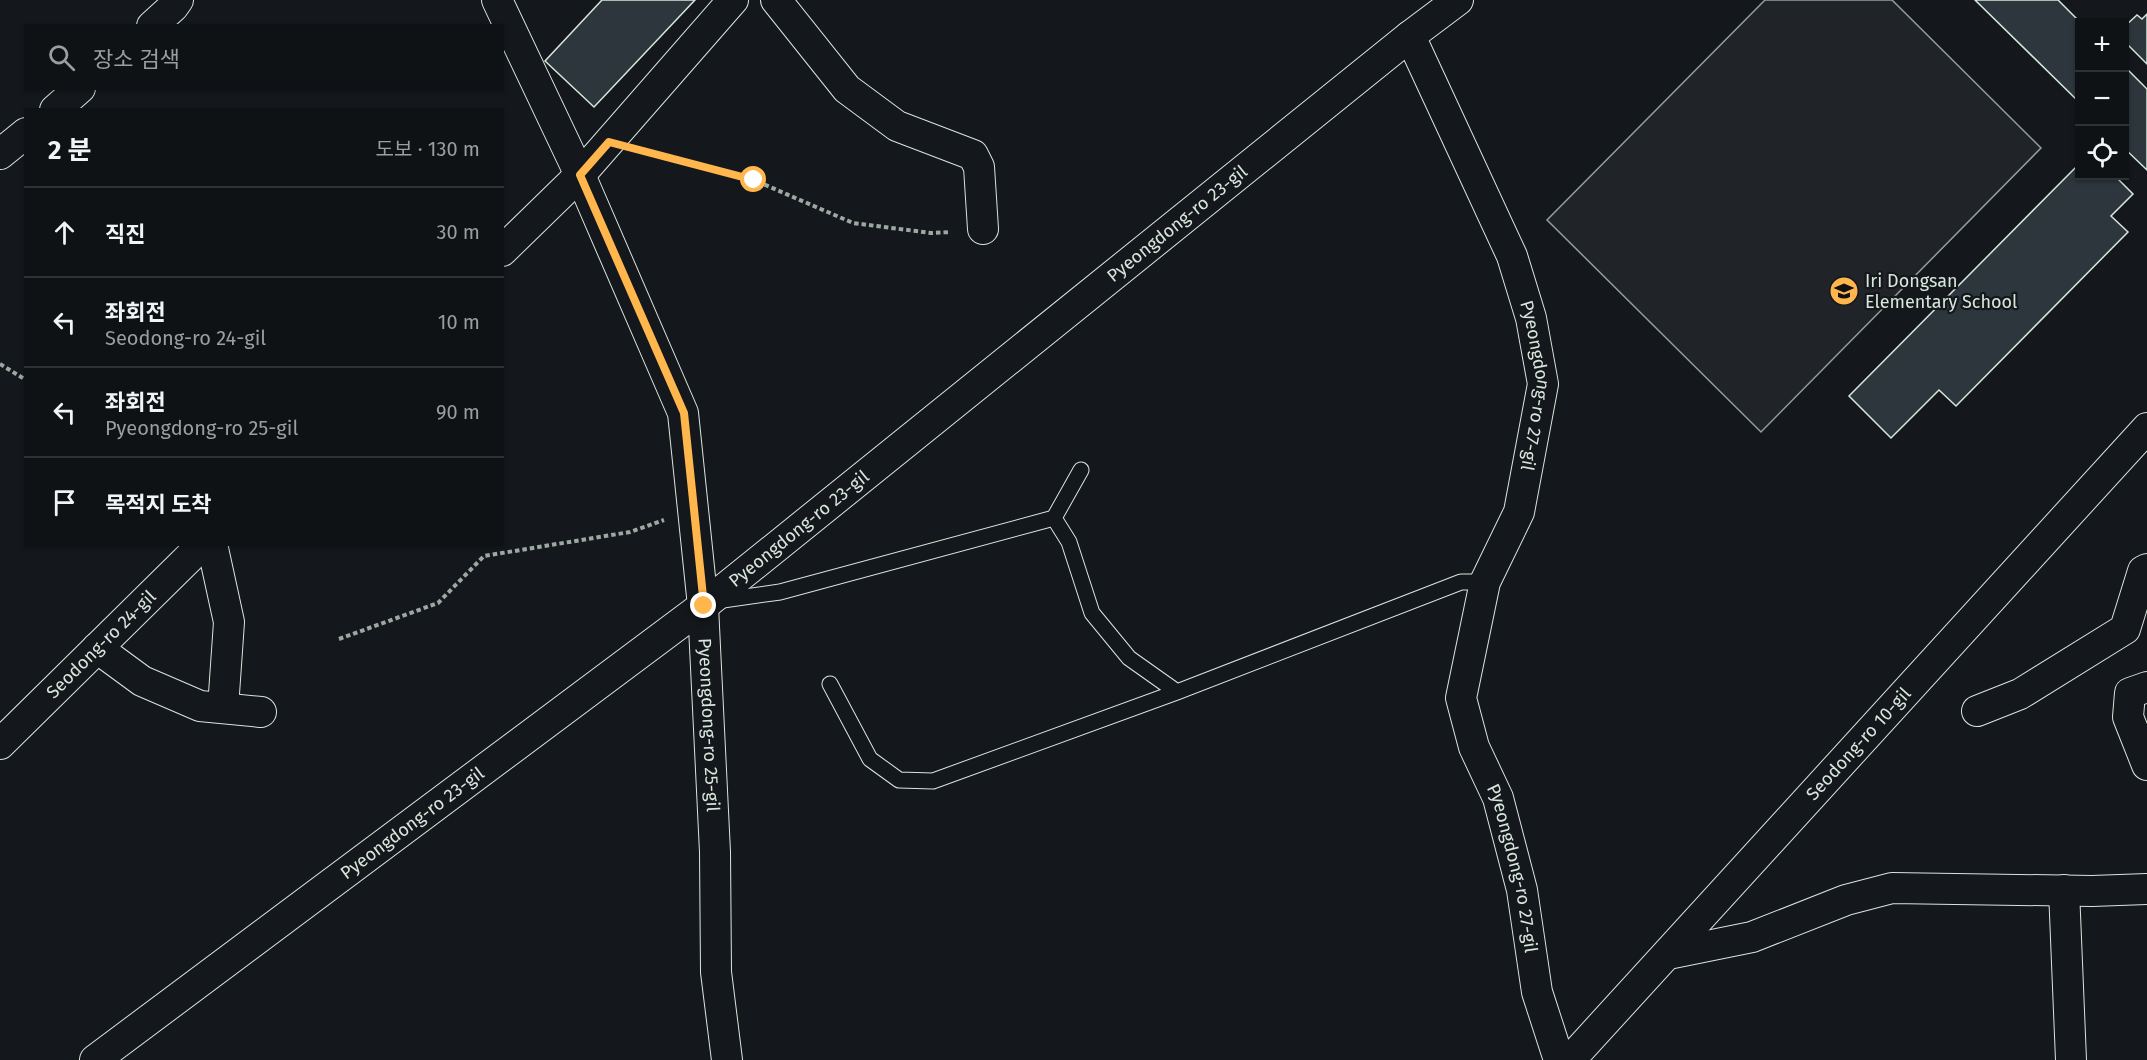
<!DOCTYPE html>
<html lang="ko">
<meta charset="utf-8">
<style>
:root{--surface:#0f1215;--page:#181b1e;--text:#f1f3f6;--muted:#9b9ea0;--line:#2f3234}
body{margin:0;font-family:"Fira Sans","Noto Sans KR",sans-serif;background:var(--page);color:var(--text)}
.controls{position:absolute;right:18px;top:18px;display:grid;overflow:hidden;border-radius:0px;box-shadow:0 2px 4px #0004}
.controls button{width:54px;height:54px;display:grid;place-items:center;padding:0;border:0;border-bottom:2px solid var(--line);background:var(--surface);color:var(--text);font:30px sans-serif}
.stop{position:absolute;width:18px;height:18px;margin:-14px;border:4px solid #ffb74d;border-radius:50%;background:#fff}
.stop.end{background:#ffb74d;border-color:#fff;box-shadow:0 2px 6px #0008}
.list{margin:0;padding:0;list-style:none}
h2{display:flex;justify-content:space-between;align-items:center;height:78px;margin:0;padding:0 24px;font-size:26px}
h2 small{font-size:20px;font-weight:400;color:var(--muted)}
.list li{display:grid;grid-template-columns:39px 1fr auto;gap:18px;align-items:center;box-sizing:border-box;height:90px;padding:0 24px;border-top:2px solid var(--line)}
.list b{display:block;font-size:22px;white-space:nowrap}
.list p{margin:0;font-size:20px;white-space:nowrap;color:var(--muted)}
.list em{font-size:20px;font-style:normal;color:var(--muted)}
.icon{flex:none;width:33px;height:33px;fill:none;stroke:currentColor;stroke-width:2;stroke-linecap:round;stroke-linejoin:round}
.map{position:relative;flex:none;width:2147px;height:1060px;overflow:hidden}
.search{position:absolute;background:var(--surface);box-shadow:0 2px 4px #0004;left:24px;top:24px;width:480px;height:66px;display:flex;align-items:center;gap:15px;box-sizing:border-box;padding:0 21px;border-radius:0px;color:var(--muted);font-size:22px}
.panel{position:absolute;background:var(--surface);box-shadow:0 2px 4px #0004;left:24px;top:108px;width:480px;height:438px;border-radius:0px}
.map>svg:first-child{display:block}
.green{fill:#202428;stroke:#939e99;stroke-width:1.5}
.building{fill:#2c363c;stroke:#d8e6dc;stroke-width:1.5}
.lines{fill:none;stroke-linecap:round;stroke-linejoin:round}
.lane-casing{stroke:#d8e6dc;stroke-width:17}
.street-casing{stroke:#d8e6dc;stroke-width:32}
.path{stroke:#9da8a2;stroke-width:4;stroke-dasharray:4.5 3;stroke-linecap:butt}
.lane{stroke:#14181c;stroke-width:15}
.street{stroke:#14181c;stroke-width:30}
.route{stroke:#ffb74d;stroke-width:8}
.labels{text-anchor:middle;stroke-width:4.5;stroke-linejoin:round;paint-order:stroke}
.street-label{font-size:18px;fill:#d8e6dc;stroke:#14181c}
.poi-label{font-size:18px;fill:#d8e6dc;stroke:#14181c;text-anchor:start}
</style>
<div class="map">
<svg width="2147" height="1060" viewBox="0 0 2147 1060">
<rect width="100%" height="100%" fill="#14181c"/>
<path class="green" d="M 1765,0 L 1892,0 L 2041,148 L 1761,432 L 1547,220 Z"/>
<path class="building" d="M 602,0 L 695,0 L 594,107 L 545,61 Z
M 1975,0 L 2058,0 L 2080,22 L 2080,103 Z
M 2147,14 L 2147,64 L 2124,41 L 2124,27 L 2137,15 L 2142,19 Z
M 2124,66 L 2147,89 L 2147,170 L 2124,148 Z
M 2080,163 L 2080,176 L 2115,176 L 2133,194 L 2111,216 L 2128,232 L 1956,406 L 1939,390 L 1891,438 L 1849,396 Z"/>
<g class="lines">
<g class="lane-casing">
<path id="lane" d="M 1054,518 L 1069,542 L 1092,613 L 1129,658 L 1177,692
M 716,601 L 780,592 L 1054,518 L 1081,470
M 830,684 L 870,759 L 899,780 L 933,781 L 1177,692 L 1461,582 L 1485,582"/>
</g>
<g class="street-casing">
<g id="street">
<path id="s1" d="M 497,0 L 580,175 L 683,413 L 703,606 L 715,852 L 716,972 L 727,1060"/>
<path d="M 776,0 L 847,89 L 897,126 L 973,155 L 979,167 L 983,229"/>
<path d="M 152,26 L 173,7 L 178,0"/>
<path id="s2" d="M 1410,36 L 1512,256 L 1531,318 L 1543,384 L 1519,512 L 1485,582 L 1461,698 L 1474,747 L 1498,798 L 1522,890 L 1537,992 L 1559,1060"/>
<path d="M 55,110 L 80,88"/>
<path d="M 0,154 L 26,133"/>
<path d="M 502,251 L 580,175 L 733,0"/>
<path d="M 212,544 L 229,622 L 223,708"/>
<path d="M 97,648 L 142,681 L 200,706 L 261,712"/>
<path d="M 2147,687 L 2130,693 L 2128,717 L 2147,765"/>
<path d="M 1977,711 L 2020,694 L 2125,629 L 2143,571 L 2147,569"/>
<path id="s3" d="M 0,744 L 203,544"/>
<path d="M 2064,890 L 2071,1060"/>
<path d="M 1668,954 L 1752,937 L 1846,900 L 1892,888 L 2092,891 L 2147,889"/>
<path id="s4" d="M 95,1060 L 703,606 L 1410,36 L 1458,0"/>
<path id="s5" d="M 1570,1060 L 2147,428"/>
</g>
</g>
<path class="path" d="M 642,150 L 754,180 L 853,223 L 931,233 L 951,232
M 0,364 L 26,380
M 339,639 L 438,603 L 484,556 L 630,532 L 664,520"/>
<use href="#lane" class="lane"/>
<use href="#street" class="street"/>
</g>
<g class="lines">
<path class="route" d="M 704,606 L 684,413 L 580,175 L 609,142 L 754,180"/>
</g>
<defs>
<g id="school-disc" transform="scale(1.5)"><circle r="9.5" fill="#ffb74d" stroke="#14181c"/><path d="M0-5L7-2L0 1L-7-2ZM-4 1L0 2.5L4 1V4Q0 6-4 4Z" fill="#111"/></g>
</defs>
<g fill-rule="evenodd">
<use href="#school-disc" x="1844" y="291"/>
</g>
<g class="labels">
<g class="street-label">
<text dy="6" stroke="none"><textPath href="#s4" startOffset="1368">Pyeongdong-ro 23-gil</textPath></text>
<text dy="6" stroke="none"><textPath href="#s2" startOffset="376">Pyeongdong-ro 27-gil</textPath></text>
<text dy="6" stroke="none"><textPath href="#s4" startOffset="882">Pyeongdong-ro 23-gil</textPath></text>
<text dy="6" stroke="none"><textPath href="#s3" startOffset="142">Seodong-ro 24-gil</textPath></text>
<text dy="6" stroke="none"><textPath href="#s1" startOffset="766">Pyeongdong-ro 25-gil</textPath></text>
<text dy="6" stroke="none"><textPath href="#s5" startOffset="428">Seodong-ro 10-gil</textPath></text>
<text dy="6" stroke="none"><textPath href="#s4" startOffset="396">Pyeongdong-ro 23-gil</textPath></text>
<text dy="6" stroke="none"><textPath href="#s2" startOffset="880">Pyeongdong-ro 27-gil</textPath></text>
</g>
<g class="poi-label">
<text x="1865" y="287">Iri Dongsan<tspan x="1865" dy="21">Elementary School</tspan></text>
</g>
</g>
</svg>
<div class="controls">
<button>+</button>
<button>−</button>
<button><svg class="icon" aria-label="locate" viewBox="0 0 24 24"><circle cx="12" cy="12" r="6"/><path d="M12 2v4M12 18v4M2 12h4M18 12h4"/></svg></button>
</div>
<div class="stop" style="left:754px;top:180px"></div>
<div class="stop end" style="left:704px;top:606px"></div>
<div class="search"><svg class="icon" aria-label="search" viewBox="0 0 24 24"><circle cx="10" cy="10" r="6"/><path d="M15 15l6 6"/></svg>장소 검색</div>
<section class="panel">
<h2>2 분<small>도보 · 130 m</small></h2>
<ul class="list">
<li><svg class="icon" aria-label="ahead" viewBox="0 0 24 24"><path d="M12 20V5M6 11l6-6 6 6"/></svg><div><b>직진</b></div><em>30 m</em></li>
<li><svg class="icon" aria-label="left" viewBox="0 0 24 24"><path d="M17 20v-9H6M10 6l-5 5 5 5"/></svg><div><b>좌회전</b><p>Seodong-ro 24-gil</p></div><em>10 m</em></li>
<li><svg class="icon" aria-label="left" viewBox="0 0 24 24"><path d="M17 20v-9H6M10 6l-5 5 5 5"/></svg><div><b>좌회전</b><p>Pyeongdong-ro 25-gil</p></div><em>90 m</em></li>
<li><svg class="icon" aria-label="arrive" viewBox="0 0 24 24"><path d="M6 21V4h12l-3 4 3 4H6"/></svg><div><b>목적지 도착</b></div></li>
</ul>
</section>
</div>
